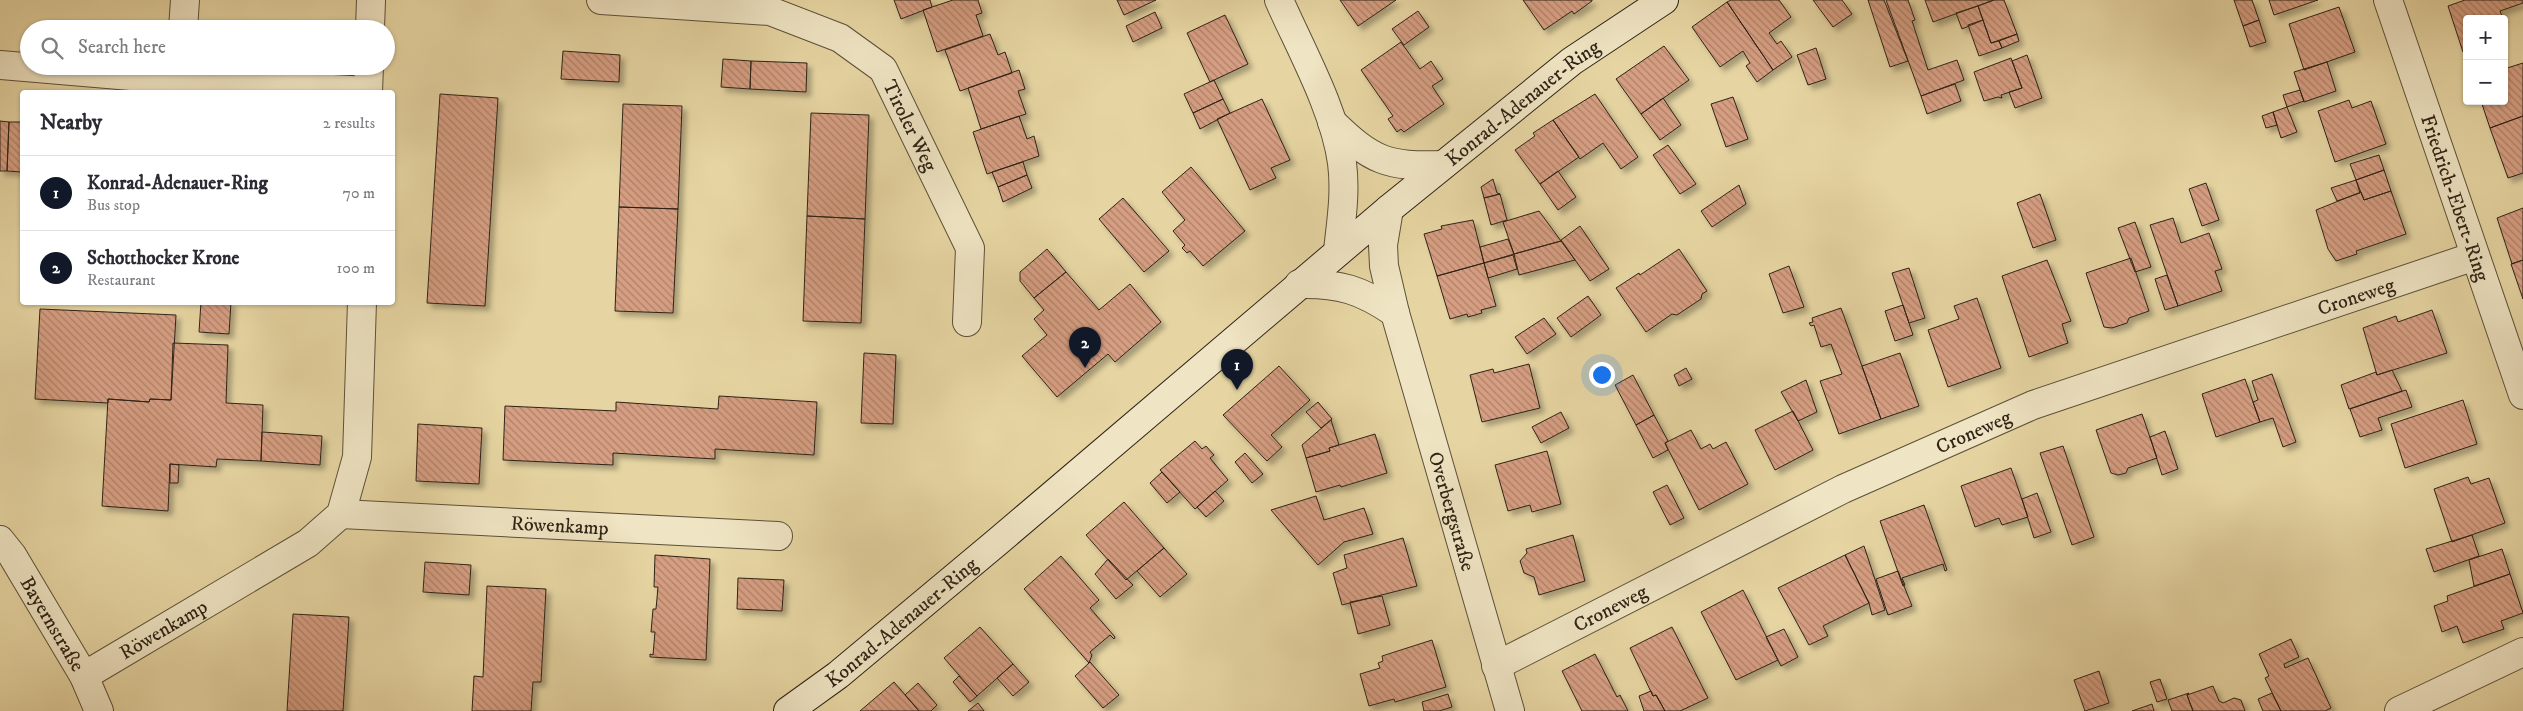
<!DOCTYPE html>
<meta charset="utf-8">
<style>
:root{--surface:#fff;--page:#f2f2f3;--text:#2b2b33;--muted:#7c7c81;--line:#e1e1e2;--accent:#111827}
body{margin:0;font-family:"IM FELL DW Pica",serif;background:var(--page);color:var(--text)}
.controls{position:absolute;right:15px;top:15px;display:grid;overflow:hidden;border-radius:5px;box-shadow:0 1px 4px #0004}
.controls button{width:45px;height:45px;display:grid;place-items:center;padding:0;border:0;border-bottom:1px solid var(--line);background:var(--surface);color:var(--text);font:25px sans-serif}
.you{position:absolute;left:1601px;top:374px;width:18px;height:18px;margin:-12px;border:4px solid #fff;border-radius:50%;background:#1a73e8;box-shadow:0 0 0 8px #1a73e833}
.badge{display:grid;place-items:center;width:32px;height:32px;border-radius:50%;background:var(--accent);color:#fff;font-size:16px;font-weight:700}
.pin{position:absolute;translate:-50% -41px;filter:drop-shadow(0 1px 2px #0008)}
.pin::after{content:'';position:absolute;top:26px;width:18px;height:15px;background:inherit;clip-path:polygon(0 0,100% 0,50% 100%)}
.list{margin:0;padding:0;list-style:none}
h2{display:flex;justify-content:space-between;align-items:center;height:65px;margin:0;padding:0 20px;font-size:21px}
h2 small{font-size:16px;font-weight:400;color:var(--muted)}
.list li{display:grid;grid-template-columns:32px 1fr auto;gap:15px;align-items:center;box-sizing:border-box;height:75px;padding:0 20px;border-top:1px solid var(--line)}
.list b{display:block;font-size:19px;white-space:nowrap}
.list p{margin:0;font-size:16px;white-space:nowrap;color:var(--muted)}
.list em{font-size:16px;font-style:normal;color:var(--muted)}
.icon{flex:none;width:28px;height:28px;fill:none;stroke:currentColor;stroke-width:2;stroke-linecap:round;stroke-linejoin:round}
.map{position:relative;flex:none;width:2523px;height:711px;overflow:hidden}
.search{position:absolute;background:var(--surface);box-shadow:0 1px 4px #0004;left:20px;top:20px;width:375px;height:55px;display:flex;align-items:center;gap:12px;box-sizing:border-box;padding:0 18px;border-radius:28px;color:var(--muted);font-size:19px}
.panel{position:absolute;background:var(--surface);box-shadow:0 1px 4px #0004;left:20px;top:90px;width:375px;height:215px;border-radius:5px}
.map>svg:first-child{display:block}
.building{fill:url(#building-back-hatch);stroke:#2e2316;filter:url(#shadow)}
.lines{fill:none;stroke-linecap:round;stroke-linejoin:round}
.minor-casing{stroke:#5c5039;stroke-width:30}
.secondary-casing{stroke:#2e2316;stroke-width:30}
.minor{stroke:#efe4c3;stroke-width:28}
.secondary{stroke:#efe4c3;stroke-width:28}
.labels{text-anchor:middle;stroke-width:4;stroke-linejoin:round;paint-order:stroke}
.street-label{font-size:20px;fill:#2e2316;stroke:#efe4c3}
</style>
<div class="map">
<svg width="2523" height="711" viewBox="0 0 2523 711">
<defs>
<pattern id="building-back-hatch" width="6" height="6" patternUnits="userSpaceOnUse" patternTransform="scale(1.25)"><rect width="6" height="6" fill="#d69e82"/><path d="M-1 5l2 2M0 0l6 6M5-1l2 2" fill="none" stroke="#ae8069"/></pattern>
<filter id="shadow"><feDropShadow dx="4.5" dy="4.5" stdDeviation="2.5" flood-color="#0004"/></filter>
</defs>
<rect width="100%" height="100%" fill="#e6d5a2"/>
<filter id="stains"><feTurbulence type="fractalNoise" baseFrequency=".004" numOctaves="4"/><feColorMatrix values="0 0 0 0 .2 0 0 0 0 .09 0 0 0 0 .02 0 0 0 .5 -.17"/></filter>
<radialGradient id="worn" r=".72"><stop offset=".6" stop-color="#630" stop-opacity="0"/><stop offset="1" stop-color="#630" stop-opacity=".3"/></radialGradient>
<path class="building" d="M 894,0 L 930,0 L 932,7 L 901,19 Z
M 953,0 L 978,0 L 982,13 L 976,15 L 983,36 L 937,52 L 923,10 Z
M 1117,0 L 1156,0 L 1124,15 Z
M 1340,0 L 1396,0 L 1358,26 Z
M 1523,0 L 1592,0 L 1592,1 L 1574,14 L 1572,11 L 1544,30 Z
M 1731,0 L 1779,0 L 1791,17 L 1769,33 L 1777,44 L 1781,41 L 1792,57 L 1773,70 L 1727,2 Z
M 1813,0 L 1842,0 L 1852,14 L 1833,27 Z
M 1868,0 L 1884,0 L 1908,61 L 1890,67 Z
M 1886,0 L 1908,0 L 1915,20 L 1912,21 L 1928,70 L 1957,60 L 1964,80 L 1921,96 Z
M 1925,0 L 1994,0 L 1933,22 Z
M 1994,0 L 2004,0 L 2017,34 L 1991,43 L 1978,6 Z
M 2234,0 L 2252,0 L 2259,20 L 2243,26 Z
M 2269,0 L 2318,0 L 2274,15 Z
M 2465,0 L 2523,0 L 2523,3 L 2500,11 L 2503,19 L 2467,19 L 2467,51 L 2463,52 L 2448,6 Z
M 1727,2 L 1773,70 L 1757,82 L 1746,66 L 1750,63 L 1743,51 L 1720,67 L 1692,27 Z
M 1978,6 L 1983,20 L 1962,29 L 1956,13 Z
M 2339,7 L 2355,52 L 2304,70 L 2289,24 Z
M 1418,11 L 1429,27 L 1404,45 L 1392,29 Z
M 1155,12 L 1162,28 L 1133,42 L 1126,26 Z
M 1225,15 L 1248,64 L 1210,82 L 1187,33 Z
M 1983,20 L 1991,43 L 1999,41 L 2002,48 L 1979,56 L 1968,25 Z
M 2259,20 L 2266,42 L 2250,47 L 2243,26 Z
M 990,34 L 998,55 L 1005,52 L 1012,73 L 960,91 L 945,50 Z
M 2017,34 L 2019,41 L 2002,48 L 1999,41 Z
M 1401,42 L 1420,69 L 1431,61 L 1443,79 L 1432,86 L 1444,104 L 1404,132 L 1401,129 L 1397,132 L 1388,119 L 1393,116 L 1361,70 Z
M 1664,46 L 1689,80 L 1641,114 L 1616,79 Z
M 1816,48 L 1826,79 L 1808,85 L 1797,55 Z
M 563,51 L 620,55 L 619,82 L 561,79 Z
M 2027,55 L 2042,98 L 2015,108 L 2009,92 L 2022,88 L 2012,61 Z
M 2011,58 L 2022,88 L 2001,95 L 2002,98 L 1998,97 L 1984,101 L 1974,72 Z
M 723,59 L 751,61 L 750,89 L 721,87 Z
M 751,61 L 807,63 L 806,92 L 750,89 Z
M 2327,62 L 2336,91 L 2304,102 L 2294,72 Z
M 2523,63 L 2523,116 L 2490,128 L 2481,101 L 2504,101 L 2504,69 Z
M 1019,70 L 1025,89 L 1018,91 L 1026,114 L 981,129 L 968,88 Z
M 1214,80 L 1223,99 L 1193,113 L 1184,94 Z
M 1955,84 L 1961,101 L 1927,114 L 1921,96 Z
M 2300,90 L 2304,101 L 2287,107 L 2283,95 Z
M 440,94 L 498,98 L 485,306 L 427,303 Z
M 1595,94 L 1638,157 L 1621,169 L 1603,143 L 1580,159 L 1553,120 Z
M 1733,97 L 1748,139 L 1726,147 L 1711,104 Z
M 1663,98 L 1681,125 L 1660,140 L 1641,114 Z
M 1223,99 L 1230,113 L 1200,129 L 1193,113 Z
M 1262,99 L 1290,160 L 1271,168 L 1276,178 L 1250,190 L 1217,119 Z
M 2349,100 L 2352,108 L 2371,101 L 2386,144 L 2335,162 L 2318,111 Z
M 623,104 L 682,106 L 678,209 L 619,207 Z
M 2287,107 L 2297,132 L 2281,138 L 2273,112 Z
M 2273,112 L 2277,125 L 2266,128 L 2262,116 Z
M 811,113 L 869,115 L 865,219 L 807,216 Z
M 1019,116 L 1027,139 L 1034,136 L 1039,156 L 987,174 L 973,132 Z
M 2523,116 L 2523,173 L 2508,178 L 2490,128 Z
M 1553,120 L 1579,157 L 1540,184 L 1515,150 L 1535,136 L 1533,133 Z
M 0,121 L 9,122 L 7,171 L 0,171 Z
M 9,122 L 22,122 L 22,172 L 7,171 Z
M 1668,145 L 1696,184 L 1680,194 L 1653,155 Z
M 2379,155 L 2384,170 L 2356,180 L 2350,164 Z
M 1023,162 L 1027,175 L 998,187 L 992,172 Z
M 1191,167 L 1245,231 L 1203,266 L 1190,251 L 1187,253 L 1182,248 L 1185,245 L 1173,231 L 1185,220 L 1162,192 Z
M 2384,170 L 2391,191 L 2364,200 L 2356,180 Z
M 1558,171 L 1576,197 L 1558,210 L 1540,184 Z
M 1027,175 L 1032,188 L 1003,202 L 998,187 Z
M 1493,179 L 1497,193 L 1500,194 L 1484,198 L 1481,187 Z
M 2356,180 L 2360,193 L 2337,201 L 2331,188 Z
M 2206,183 L 2219,220 L 2202,226 L 2189,189 Z
M 1739,185 L 1746,204 L 1712,227 L 1701,211 Z
M 2391,191 L 2406,234 L 2356,251 L 2357,254 L 2336,261 L 2328,249 L 2316,210 L 2361,192 L 2364,200 Z
M 1500,194 L 1507,220 L 1491,225 L 1484,198 Z
M 2040,194 L 2056,240 L 2033,248 L 2017,203 Z
M 1123,198 L 1169,251 L 1144,272 L 1099,219 Z
M 619,207 L 678,209 L 673,313 L 615,311 Z
M 2523,208 L 2523,260 L 2512,264 L 2497,218 Z
M 1539,211 L 1561,241 L 1514,254 L 1503,222 Z
M 807,216 L 865,219 L 861,323 L 803,321 Z
M 2173,218 L 2181,243 L 2209,233 L 2222,269 L 2215,271 L 2222,291 L 2178,306 L 2150,225 Z
M 1473,220 L 1484,263 L 1437,276 L 1424,234 L 1442,229 L 1441,226 Z
M 2135,222 L 2151,267 L 2135,272 L 2118,228 Z
M 1580,226 L 1609,269 L 1590,281 L 1561,240 Z
M 1508,239 L 1514,254 L 1484,263 L 1480,247 Z
M 1561,241 L 1575,260 L 1519,275 L 1514,254 Z
M 1047,249 L 1066,272 L 1034,298 L 1020,281 L 1020,272 Z
M 1679,249 L 1707,291 L 1702,294 L 1701,299 L 1677,315 L 1672,314 L 1646,332 L 1616,288 L 1639,273 L 1640,275 Z
M 1513,255 L 1517,269 L 1488,278 L 1484,263 Z
M 2131,258 L 2149,311 L 2129,318 L 2127,323 L 2112,328 L 2104,327 L 2086,273 Z
M 2047,260 L 2071,321 L 2062,324 L 2068,343 L 2029,357 L 2002,276 Z
M 2523,260 L 2523,299 L 2511,264 Z
M 1484,263 L 1496,306 L 1481,310 L 1482,313 L 1468,317 L 1467,314 L 1450,319 L 1437,276 Z
M 1789,266 L 1804,307 L 1783,313 L 1769,274 Z
M 1909,268 L 1925,318 L 1909,323 L 1892,273 Z
M 1066,272 L 1099,310 L 1130,284 L 1161,322 L 1115,362 L 1108,354 L 1057,397 L 1022,356 L 1047,335 L 1034,319 L 1044,310 L 1034,298 Z
M 2167,275 L 2178,306 L 2165,310 L 2155,279 Z
M 1588,296 L 1601,315 L 1571,337 L 1557,318 Z
M 1977,298 L 2001,368 L 1948,387 L 1928,330 L 1959,319 L 1954,306 Z
M 201,302 L 231,302 L 229,334 L 199,332 Z
M 1903,305 L 1913,335 L 1895,341 L 1885,311 Z
M 1841,308 L 1881,419 L 1839,434 L 1820,381 L 1842,374 L 1831,344 L 1821,347 L 1814,325 L 1811,326 L 1809,323 L 1813,322 L 1812,318 Z
M 40,309 L 176,315 L 171,400 L 150,399 L 149,402 L 108,399 L 108,403 L 35,399 Z
M 2432,310 L 2447,353 L 2377,375 L 2363,328 L 2396,316 L 2398,322 Z
M 1544,318 L 1556,334 L 1527,354 L 1515,337 Z
M 173,343 L 228,345 L 226,403 L 263,405 L 261,461 L 217,459 L 216,467 L 170,464 L 168,511 L 102,506 L 108,399 L 149,402 L 150,399 L 171,400 Z
M 864,353 L 896,355 L 893,424 L 861,423 Z
M 1900,353 L 1919,406 L 1881,419 L 1862,366 Z
M 1529,364 L 1540,408 L 1482,422 L 1470,375 L 1493,369 L 1494,373 Z
M 1279,366 L 1310,400 L 1271,435 L 1282,447 L 1267,461 L 1223,415 Z
M 1686,368 L 1692,379 L 1679,386 L 1674,375 Z
M 2392,370 L 2402,391 L 2349,409 L 2341,385 L 2376,372 L 2377,375 Z
M 2272,374 L 2296,442 L 2283,447 L 2273,418 L 2260,422 L 2253,402 L 2258,400 L 2252,381 Z
M 1633,375 L 1654,415 L 1636,425 L 1615,385 Z
M 2245,379 L 2260,422 L 2216,437 L 2202,394 Z
M 1806,380 L 1817,412 L 1798,421 L 1781,392 Z
M 2406,390 L 2412,407 L 2378,418 L 2382,430 L 2360,437 L 2350,409 Z
M 719,396 L 817,402 L 814,455 L 715,449 L 715,459 L 613,453 L 613,465 L 503,460 L 505,406 L 616,411 L 616,402 L 718,409 Z
M 2463,400 L 2477,444 L 2405,468 L 2391,424 Z
M 1318,402 L 1332,419 L 1321,428 L 1306,412 Z
M 1793,411 L 1813,450 L 1775,470 L 1755,430 Z
M 1561,412 L 1569,428 L 1541,443 L 1532,427 Z
M 2142,414 L 2157,458 L 2128,468 L 2126,473 L 2118,475 L 2111,473 L 2096,430 Z
M 1654,415 L 1668,441 L 1665,443 L 1668,450 L 1653,458 L 1636,425 Z
M 1331,420 L 1339,445 L 1329,448 L 1330,451 L 1306,458 L 1302,445 Z
M 418,424 L 482,428 L 479,484 L 416,481 Z
M 1691,430 L 1701,449 L 1710,444 L 1713,449 L 1726,442 L 1748,484 L 1699,510 L 1665,443 Z
M 2165,431 L 2178,469 L 2162,475 L 2150,437 Z
M 262,432 L 322,436 L 320,465 L 261,461 Z
M 1375,434 L 1387,473 L 1341,487 L 1340,485 L 1316,492 L 1306,458 L 1330,451 L 1329,448 Z
M 1195,441 L 1202,449 L 1206,446 L 1214,455 L 1210,458 L 1228,480 L 1195,509 L 1160,470 Z
M 2063,446 L 2094,537 L 2072,545 L 2040,453 Z
M 1547,451 L 1561,504 L 1532,512 L 1530,505 L 1508,511 L 1495,465 Z
M 1245,453 L 1263,474 L 1252,483 L 1235,462 Z
M 170,464 L 179,465 L 178,483 L 170,483 Z
M 2011,468 L 2028,517 L 2002,525 L 1999,518 L 1975,527 L 1961,486 Z
M 1162,472 L 1180,492 L 1167,503 L 1150,483 Z
M 2468,477 L 2471,484 L 2489,478 L 2505,523 L 2452,542 L 2434,489 Z
M 1667,485 L 1684,518 L 1670,525 L 1653,492 Z
M 1215,491 L 1224,501 L 1206,517 L 1197,507 Z
M 2037,493 L 2051,532 L 2034,538 L 2022,499 Z
M 1316,496 L 1324,520 L 1364,508 L 1373,534 L 1344,542 L 1318,565 L 1271,510 Z
M 1124,502 L 1164,548 L 1126,580 L 1086,535 Z
M 1924,505 L 1947,570 L 1945,571 L 1943,564 L 1902,578 L 1905,585 L 1903,586 L 1880,521 Z
M 1573,535 L 1585,581 L 1539,595 L 1534,577 L 1524,573 L 1520,561 L 1527,553 L 1526,549 Z
M 2472,535 L 2479,556 L 2434,572 L 2426,549 Z
M 1403,538 L 1417,586 L 1342,605 L 1333,573 L 1347,568 L 1344,555 Z
M 1864,546 L 1885,610 L 1872,615 L 1869,603 L 1845,555 Z
M 1164,548 L 1187,574 L 1160,597 L 1137,571 Z
M 2502,549 L 2510,574 L 2474,586 L 2469,560 Z
M 655,555 L 710,559 L 706,660 L 650,657 L 650,654 L 653,655 L 655,632 L 651,632 L 653,609 L 656,609 L 658,587 L 654,587 Z
M 1845,555 L 1869,603 L 1823,626 L 1828,636 L 1809,645 L 1778,588 Z
M 1061,556 L 1099,600 L 1090,608 L 1115,637 L 1114,639 L 1110,635 L 1090,652 L 1092,655 L 1089,663 L 1024,589 Z
M 1108,559 L 1133,585 L 1116,599 L 1095,574 Z
M 425,562 L 471,565 L 469,595 L 423,592 Z
M 1898,571 L 1912,606 L 1888,615 L 1876,579 Z
M 2510,574 L 2523,613 L 2501,621 L 2504,629 L 2463,643 L 2457,626 L 2442,632 L 2434,606 L 2448,601 L 2447,596 Z
M 738,578 L 784,580 L 782,611 L 737,609 Z
M 487,586 L 546,589 L 541,682 L 533,682 L 531,711 L 472,711 L 474,676 L 483,677 Z
M 1743,590 L 1778,660 L 1736,680 L 1701,612 Z
M 1382,596 L 1390,625 L 1358,634 L 1350,602 Z
M 293,614 L 349,617 L 343,711 L 287,711 Z
M 980,627 L 1013,664 L 977,696 L 944,658 Z
M 1672,627 L 1708,698 L 1680,711 L 1665,711 L 1656,695 L 1653,696 L 1630,648 Z
M 1784,629 L 1798,657 L 1781,666 L 1766,637 Z
M 2291,639 L 2299,657 L 2284,664 L 2285,668 L 2308,658 L 2331,708 L 2325,711 L 2281,711 L 2265,678 L 2269,676 L 2259,654 Z
M 1432,640 L 1446,687 L 1395,702 L 1394,699 L 1369,706 L 1360,674 L 1380,668 L 1378,663 L 1383,661 L 1382,656 Z
M 1595,654 L 1617,697 L 1620,695 L 1628,711 L 1582,711 L 1562,671 Z
M 1090,662 L 1119,695 L 1103,708 L 1075,676 Z
M 1013,664 L 1029,682 L 1013,696 L 997,678 Z
M 2099,671 L 2109,703 L 2085,711 L 2074,680 Z
M 959,676 L 977,696 L 970,702 L 953,682 Z
M 2160,679 L 2167,699 L 2157,702 L 2150,682 Z
M 894,682 L 919,711 L 860,711 Z
M 918,683 L 937,705 L 931,711 L 919,711 L 905,695 Z
M 2213,686 L 2219,701 L 2223,703 L 2234,698 L 2241,700 L 2245,711 L 2193,711 L 2187,695 Z
M 1651,691 L 1653,696 L 1656,695 L 1665,711 L 1644,711 L 1639,696 Z
M 2189,693 L 2187,695 L 2193,711 L 2172,711 L 2168,700 Z
M 2272,693 L 2281,711 L 2263,711 L 2258,699 Z
M 1448,694 L 1452,707 L 1439,711 L 1424,711 L 1422,702 Z
M 978,703 L 984,711 L 968,711 Z
M 2152,704 L 2154,711 L 2132,711 Z"/>
<g class="lines">
<g class="minor-casing">
<g id="minor">
<path id="s1" d="M 601,0 L 770,11 L 840,38 L 883,69 L 970,248 L 967,322"/>
<path d="M 1279,0 C 1301,50 1335,110 1342,163 C 1346,193 1341,222 1338,251"/>
<path id="s2" d="M 2388,0 L 2523,395"/>
<path d="M 183,29 L 185,0"/>
<path d="M 370,29 L 371,0"/>
<path d="M 0,65 L 178,80 L 368,91"/>
<path d="M 368,92 L 369,66"/>
<path d="M 1332,122 C 1372,161 1387,167 1443,165"/>
<path id="s3" d="M 1389,209 L 1383,245 L 1384,266 L 1395,313 L 1510,711"/>
<path d="M 1299,284 C 1339,283 1362,290 1395,313"/>
<path id="s4" d="M 341,514 L 778,536"/>
<path id="s5" d="M 0,540 L 12,555 L 84,676 L 99,711"/>
<path id="s6" d="M 1496,666 L 1843,489 L 2033,405 L 2475,256"/>
<path id="s7" d="M 84,676 L 308,543 L 341,514 L 357,457 L 362,302"/>
<path d="M 2399,711 L 2523,652"/>
</g>
</g>
<g class="secondary-casing">
<g id="secondary">
<path id="s8" d="M 788,711 L 838,675 L 996,543 L 1389,209 L 1572,61 L 1664,0"/>
</g>
</g>
<use href="#minor" class="minor"/>
<use href="#secondary" class="secondary"/>
</g>
<g class="labels">
<g class="street-label">
<text dy="7" stroke="none"><textPath href="#s8" startOffset="954">Konrad-Adenauer-Ring</textPath></text>
<text dy="7" stroke="none"><textPath href="#s1" startOffset="360">Tiroler Weg</textPath></text>
<text dy="7" stroke="none"><textPath href="#s2" startOffset="209">Friedrich-Ebert-Ring</textPath></text>
<text dy="7" stroke="none"><textPath href="#s6" startOffset="938">Croneweg</textPath></text>
<text dy="7" stroke="none"><textPath href="#s6" startOffset="532">Croneweg</textPath></text>
<text dy="7" stroke="none"><textPath href="#s3" startOffset="312">Overbergstraße</textPath></text>
<text dy="7" stroke="none"><textPath href="#s4" startOffset="219">Röwenkamp</textPath></text>
<text dy="7" stroke="none"><textPath href="#s6" startOffset="128">Croneweg</textPath></text>
<text dy="7" stroke="none"><textPath href="#s8" startOffset="144">Konrad-Adenauer-Ring</textPath></text>
<text dy="7" stroke="none"><textPath href="#s5" startOffset="99">Bayernstraße</textPath></text>
<text dy="7" stroke="none"><textPath href="#s7" startOffset="92">Röwenkamp</textPath></text>
</g>
</g>
<rect width="100%" height="100%" filter="url(#stains)"/>
<rect width="100%" height="100%" fill="url(#worn)"/>
</svg>
<div class="controls">
<button>+</button>
<button>−</button>
</div>
<div class="you"></div>
<div class="pin badge" style="left:1237px;top:390px">1</div>
<div class="pin badge" style="left:1085px;top:368px">2</div>
<div class="search"><svg class="icon" aria-label="search" viewBox="0 0 24 24"><circle cx="10" cy="10" r="6"/><path d="M15 15l6 6"/></svg>Search here</div>
<section class="panel">
<h2>Nearby<small>2 results</small></h2>
<ul class="list">
<li><span class="badge">1</span><div><b>Konrad-Adenauer-Ring</b><p>Bus stop</p></div><em>70 m</em></li>
<li><span class="badge">2</span><div><b>Schotthocker Krone</b><p>Restaurant</p></div><em>100 m</em></li>
</ul>
</section>
</div>
